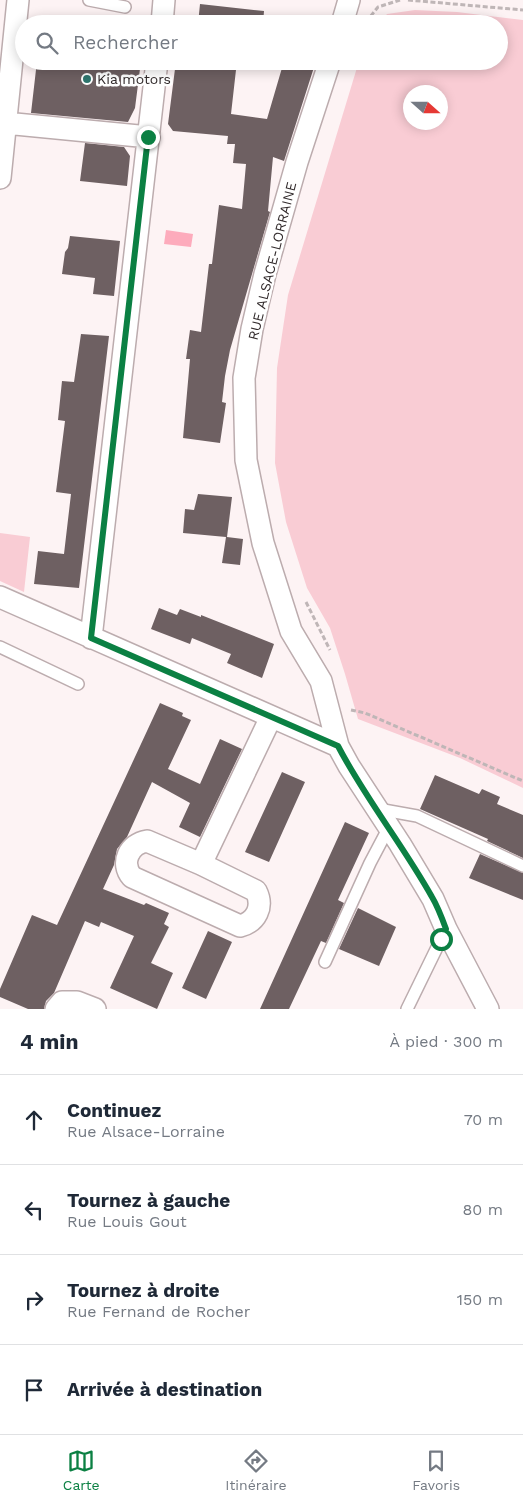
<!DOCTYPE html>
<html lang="fr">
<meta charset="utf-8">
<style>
:root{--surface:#fff;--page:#f2f2f3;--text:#1f2937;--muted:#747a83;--line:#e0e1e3;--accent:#0b8043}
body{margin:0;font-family:"Work Sans",sans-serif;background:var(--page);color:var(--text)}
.compass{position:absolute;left:403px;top:85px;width:45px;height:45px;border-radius:50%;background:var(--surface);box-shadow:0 2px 12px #0003;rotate:111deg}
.stop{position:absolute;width:15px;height:15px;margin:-11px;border:4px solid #0b8043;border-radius:50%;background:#fff}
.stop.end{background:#0b8043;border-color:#fff;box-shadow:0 1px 5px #0008}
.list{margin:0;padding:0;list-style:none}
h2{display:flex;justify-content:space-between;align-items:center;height:65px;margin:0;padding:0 20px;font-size:21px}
h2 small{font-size:16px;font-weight:400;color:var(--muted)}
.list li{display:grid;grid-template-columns:32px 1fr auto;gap:15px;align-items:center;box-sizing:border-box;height:90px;padding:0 20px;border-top:1px solid var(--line)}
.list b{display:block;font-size:19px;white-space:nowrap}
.list p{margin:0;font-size:16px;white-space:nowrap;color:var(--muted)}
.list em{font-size:16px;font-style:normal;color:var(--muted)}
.icon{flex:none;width:28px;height:28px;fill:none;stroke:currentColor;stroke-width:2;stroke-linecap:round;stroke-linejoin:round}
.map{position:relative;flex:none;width:523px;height:1009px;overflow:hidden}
.search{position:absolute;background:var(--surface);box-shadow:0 2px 12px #0003;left:15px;right:15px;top:15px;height:55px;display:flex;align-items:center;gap:12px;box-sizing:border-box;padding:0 18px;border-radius:28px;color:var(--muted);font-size:19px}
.sheet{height:425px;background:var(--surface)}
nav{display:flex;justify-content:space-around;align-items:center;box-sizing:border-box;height:70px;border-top:1px solid var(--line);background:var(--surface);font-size:14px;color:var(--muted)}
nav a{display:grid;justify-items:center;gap:2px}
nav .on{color:var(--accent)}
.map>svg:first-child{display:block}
.green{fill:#f9ccd4;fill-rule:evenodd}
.water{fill:#fdabbc}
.building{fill:#6e6062}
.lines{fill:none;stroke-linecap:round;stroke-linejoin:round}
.service-casing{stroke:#bcacae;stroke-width:14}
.minor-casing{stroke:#bcacae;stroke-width:24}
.path{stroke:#bfb6b7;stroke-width:3;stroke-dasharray:5 2.5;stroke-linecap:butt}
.service{stroke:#fff;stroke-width:11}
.minor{stroke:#fff;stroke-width:21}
.route{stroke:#0b8043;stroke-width:6}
.poi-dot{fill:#2e766e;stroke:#fff;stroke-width:2}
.labels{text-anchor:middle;stroke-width:5;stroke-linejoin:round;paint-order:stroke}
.poi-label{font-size:14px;fill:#322b2c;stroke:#fff;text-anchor:start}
.street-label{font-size:14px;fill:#322b2c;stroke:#fff}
</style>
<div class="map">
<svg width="523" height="1009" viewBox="0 0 523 1009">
<rect width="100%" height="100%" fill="#fdf3f4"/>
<path class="green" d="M 415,10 L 457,12 L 523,20 L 523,788 L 460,758 L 358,719 L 345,674 L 330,628 L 307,588 L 286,522 L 275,463 L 277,368 L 288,295 L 359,61 L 499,61 L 499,24 L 379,24 L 387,14 ZM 410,92 L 440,92 L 440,122 L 410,122 Z
M 0,533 L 30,537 L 24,592 L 0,581 Z"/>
<path class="water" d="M 166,230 L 193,234 L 191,247 L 164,244 Z"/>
<path class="building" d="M 200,4 L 264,11 L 263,24 L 198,24 Z
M 37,61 L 141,61 L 135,108 L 128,122 L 31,113 Z
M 176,61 L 237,61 L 231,114 L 267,119 L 284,61 L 316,61 L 284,161 L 273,157 L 268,211 L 270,212 L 230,350 L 225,376 L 222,402 L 226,403 L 220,443 L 183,438 L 190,359 L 186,359 L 190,330 L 201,332 L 209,264 L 212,264 L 219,205 L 242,209 L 246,164 L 233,163 L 235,144 L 227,144 L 228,136 L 173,131 L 168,124 Z
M 85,143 L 124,147 L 130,156 L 127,186 L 80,181 Z
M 70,236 L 120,241 L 114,296 L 93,294 L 95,278 L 62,274 L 65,252 L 68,248 Z
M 81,334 L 109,336 L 79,588 L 34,584 L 38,551 L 64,554 L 71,494 L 56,492 L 65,421 L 58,420 L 62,381 L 74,382 Z
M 198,494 L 232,497 L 227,537 L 243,539 L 240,565 L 222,563 L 226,537 L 183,533 L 185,509 L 194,510 Z
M 159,608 L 177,615 L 180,609 L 201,617 L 201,615 L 274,644 L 262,678 L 227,663 L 231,654 L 192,638 L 190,644 L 151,629 Z
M 160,703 L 183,713 L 182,716 L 191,720 L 168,769 L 200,784 L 220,739 L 242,749 L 200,837 L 179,827 L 190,803 L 152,782 L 127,837 L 117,849 L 114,865 L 103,889 L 144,905 L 146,903 L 169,913 L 164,924 L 169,927 L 151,963 L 173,973 L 157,1009 L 110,988 L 134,936 L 101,922 L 99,927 L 85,921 L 54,993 L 46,1001 L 44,1009 L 28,1009 L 0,997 L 0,989 L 32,915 L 57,925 Z
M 282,772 L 305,782 L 269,862 L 245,852 Z
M 435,775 L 479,794 L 482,789 L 500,797 L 497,804 L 523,815 L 523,858 L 487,841 L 488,839 L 420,809 Z
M 345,822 L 369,833 L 338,900 L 344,903 L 326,943 L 321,941 L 289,1009 L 260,1009 Z
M 480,854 L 523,873 L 523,900 L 469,878 Z
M 358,908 L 396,927 L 379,966 L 339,949 Z
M 208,931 L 232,942 L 206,999 L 182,988 Z"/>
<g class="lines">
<g class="service-casing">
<path id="service" d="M 89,0 L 125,7
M 0,647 L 78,684
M 378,809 L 417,816 L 523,866
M 325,962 L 370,863 L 389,827
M 407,1009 L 446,929"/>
</g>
<g class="minor-casing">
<path id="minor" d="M 162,24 L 164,0
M 342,24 L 349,0
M 330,61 L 297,162 L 265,274 L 252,329 L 244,378 L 246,460 L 263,543 L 291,631 L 321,681 L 338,746 L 349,766 L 400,844 L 433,899 L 446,929 L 488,1009
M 5,123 L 149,137
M 0,178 L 18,0
M 0,597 L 338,746
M 91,638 L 157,61
M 201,864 L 256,891 C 264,907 256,922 240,926 L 132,877 C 120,863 129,844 147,841 L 201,864 L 271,717
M 56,1009 L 62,1002 L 77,1002 L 95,1009"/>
</g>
<path class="path" d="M 408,0 L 523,10
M 366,22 L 378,7 L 400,0
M 306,602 L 330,650
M 351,710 L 365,713 L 523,781"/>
<use href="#service" class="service"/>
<use href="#minor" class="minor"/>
</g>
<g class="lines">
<path class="route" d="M 148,137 L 91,638 L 338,746 C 365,798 403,845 432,897 C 438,907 442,918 446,929 L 441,939"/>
</g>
<circle class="poi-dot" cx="87" cy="79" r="5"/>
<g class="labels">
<g class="poi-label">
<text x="97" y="84">Kia motors</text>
</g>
<g class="street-label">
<text transform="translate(272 261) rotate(-76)" y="5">RUE ALSACE-LORRAINE</text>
</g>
</g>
</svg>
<svg class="compass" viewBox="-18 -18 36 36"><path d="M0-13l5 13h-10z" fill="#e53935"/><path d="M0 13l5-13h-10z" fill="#747a83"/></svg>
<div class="stop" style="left:441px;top:939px"></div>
<div class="stop end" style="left:148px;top:137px"></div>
<div class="search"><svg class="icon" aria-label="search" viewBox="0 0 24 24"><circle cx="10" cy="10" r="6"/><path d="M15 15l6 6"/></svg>Rechercher</div>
</div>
<section class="sheet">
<h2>4 min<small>À pied · 300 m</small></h2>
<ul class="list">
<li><svg class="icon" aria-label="ahead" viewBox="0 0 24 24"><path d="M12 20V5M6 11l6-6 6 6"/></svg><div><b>Continuez</b><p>Rue Alsace-Lorraine</p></div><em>70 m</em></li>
<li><svg class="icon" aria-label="left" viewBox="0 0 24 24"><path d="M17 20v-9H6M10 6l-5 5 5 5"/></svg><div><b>Tournez à gauche</b><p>Rue Louis Gout</p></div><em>80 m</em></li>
<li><svg class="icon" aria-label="right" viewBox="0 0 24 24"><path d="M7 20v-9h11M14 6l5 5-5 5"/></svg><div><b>Tournez à droite</b><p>Rue Fernand de Rocher</p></div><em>150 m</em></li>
<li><svg class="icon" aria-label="arrive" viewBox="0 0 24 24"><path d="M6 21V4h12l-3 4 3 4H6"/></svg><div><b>Arrivée à destination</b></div></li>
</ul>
</section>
<nav>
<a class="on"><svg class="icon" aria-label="map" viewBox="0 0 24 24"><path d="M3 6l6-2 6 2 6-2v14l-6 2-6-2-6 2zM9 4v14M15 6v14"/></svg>Carte</a>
<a><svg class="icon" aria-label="directions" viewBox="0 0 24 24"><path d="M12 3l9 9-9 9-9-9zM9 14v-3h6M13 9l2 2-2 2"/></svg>Itinéraire</a>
<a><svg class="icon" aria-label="saved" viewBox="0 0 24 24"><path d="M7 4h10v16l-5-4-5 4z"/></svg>Favoris</a>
</nav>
